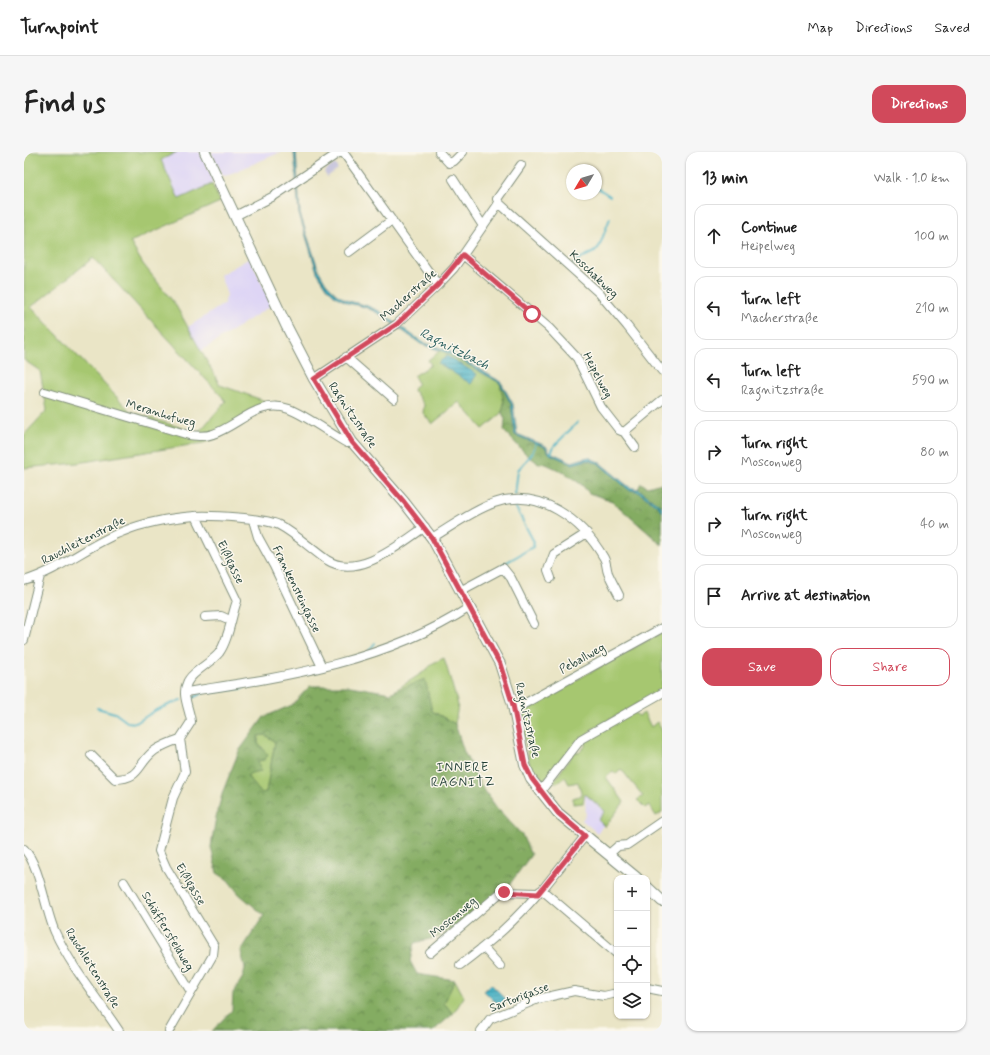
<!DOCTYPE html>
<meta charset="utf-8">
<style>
:root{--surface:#fff;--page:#f6f6f6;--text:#222;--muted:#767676;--line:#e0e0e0;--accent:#d1495b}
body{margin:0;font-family:Mynerve,sans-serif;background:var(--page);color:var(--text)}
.controls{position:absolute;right:12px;bottom:12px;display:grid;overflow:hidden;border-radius:8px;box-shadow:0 1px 3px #0004}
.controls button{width:36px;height:36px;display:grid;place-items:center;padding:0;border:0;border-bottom:1px solid var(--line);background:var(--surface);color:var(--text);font:20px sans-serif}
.compass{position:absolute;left:542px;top:12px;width:36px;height:36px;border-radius:50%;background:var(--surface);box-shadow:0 1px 3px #0004;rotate:232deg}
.stop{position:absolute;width:12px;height:12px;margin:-9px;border:3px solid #d1495b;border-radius:50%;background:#fff}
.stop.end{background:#d1495b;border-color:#fff;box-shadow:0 1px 4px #0008}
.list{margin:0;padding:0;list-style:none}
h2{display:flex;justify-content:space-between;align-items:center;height:52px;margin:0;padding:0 16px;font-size:17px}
h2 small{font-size:13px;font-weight:400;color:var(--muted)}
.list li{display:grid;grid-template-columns:26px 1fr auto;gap:12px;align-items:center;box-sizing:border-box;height:64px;margin:0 8px 8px;padding:0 8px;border:1px solid var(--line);border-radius:12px}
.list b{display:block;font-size:15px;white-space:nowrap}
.list p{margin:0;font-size:13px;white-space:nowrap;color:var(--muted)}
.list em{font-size:13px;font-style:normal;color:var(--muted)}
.actions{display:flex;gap:8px;padding:12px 16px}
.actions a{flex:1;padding:9px 0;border:1px solid var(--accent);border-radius:12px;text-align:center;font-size:14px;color:var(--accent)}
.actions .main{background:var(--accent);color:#fff}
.icon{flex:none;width:22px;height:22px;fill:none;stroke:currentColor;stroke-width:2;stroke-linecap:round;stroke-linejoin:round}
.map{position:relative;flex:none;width:638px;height:879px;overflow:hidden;border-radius:12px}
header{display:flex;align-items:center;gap:24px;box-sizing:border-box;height:56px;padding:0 20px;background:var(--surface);border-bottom:1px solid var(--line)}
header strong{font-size:19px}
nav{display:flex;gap:22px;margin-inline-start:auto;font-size:14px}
.intro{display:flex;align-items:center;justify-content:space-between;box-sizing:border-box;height:96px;padding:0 24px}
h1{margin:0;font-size:28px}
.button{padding:10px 18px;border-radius:12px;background:var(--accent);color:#fff;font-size:14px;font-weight:700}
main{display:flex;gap:24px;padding:0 24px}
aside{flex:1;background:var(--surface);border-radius:12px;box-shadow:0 1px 3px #0004}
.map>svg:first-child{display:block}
.built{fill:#ded5f5}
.industrial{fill:#c3c1db}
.green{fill:#a6c770;stroke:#628252;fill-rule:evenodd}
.forest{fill:url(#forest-crowns);stroke:#52744b;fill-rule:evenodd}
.water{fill:url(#water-rules);stroke:#32777c}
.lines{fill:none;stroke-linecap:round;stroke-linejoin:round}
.stream{stroke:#46b1c4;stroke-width:2}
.minor-casing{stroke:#84917d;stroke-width:10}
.major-casing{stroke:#84917d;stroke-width:12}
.minor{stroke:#fff;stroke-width:8}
.major{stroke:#fff;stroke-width:10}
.route{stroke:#d1495b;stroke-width:5}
.labels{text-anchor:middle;stroke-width:3;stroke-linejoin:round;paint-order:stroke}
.street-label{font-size:12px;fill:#1f3d34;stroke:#fbf7ec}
.water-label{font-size:13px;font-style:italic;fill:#2b605f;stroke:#fbf7ec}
.neighbourhood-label{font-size:13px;letter-spacing:1px;fill:#1f3d34;stroke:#fbf7ec}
</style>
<header>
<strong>Turnpoint</strong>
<nav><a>Map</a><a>Directions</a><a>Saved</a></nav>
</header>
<div class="intro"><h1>Find us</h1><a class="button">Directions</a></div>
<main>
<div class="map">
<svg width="638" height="879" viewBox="0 0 638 879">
<defs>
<pattern id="forest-crowns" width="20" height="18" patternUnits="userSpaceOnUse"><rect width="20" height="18" fill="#84ac62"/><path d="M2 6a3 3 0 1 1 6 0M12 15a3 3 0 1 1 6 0" fill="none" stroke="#6b8d52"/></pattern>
<pattern id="water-rules" width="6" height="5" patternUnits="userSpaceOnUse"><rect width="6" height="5" fill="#46b1c4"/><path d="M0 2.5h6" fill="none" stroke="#3a91a0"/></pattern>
</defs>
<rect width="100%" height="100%" fill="#fbf7ec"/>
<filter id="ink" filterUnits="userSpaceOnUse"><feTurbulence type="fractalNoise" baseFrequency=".025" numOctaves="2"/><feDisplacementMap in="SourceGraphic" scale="8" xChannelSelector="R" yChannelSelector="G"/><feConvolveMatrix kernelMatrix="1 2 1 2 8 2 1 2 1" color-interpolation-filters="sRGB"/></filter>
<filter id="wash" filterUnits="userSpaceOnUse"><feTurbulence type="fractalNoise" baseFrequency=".012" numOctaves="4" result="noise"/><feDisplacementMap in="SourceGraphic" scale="16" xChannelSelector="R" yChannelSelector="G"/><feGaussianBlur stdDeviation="0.9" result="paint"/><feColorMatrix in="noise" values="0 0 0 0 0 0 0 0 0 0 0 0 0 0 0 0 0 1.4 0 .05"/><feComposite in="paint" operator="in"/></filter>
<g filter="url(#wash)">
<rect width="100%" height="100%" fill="#eae5c6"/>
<path class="built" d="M 153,0 L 176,0 L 188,25 L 188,32 L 155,47 L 137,8 Z
M 187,0 L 257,0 L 201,24 L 198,23 Z
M 226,106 L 248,153 L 177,199 L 164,175 L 200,152 L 203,143 L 196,123 Z
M 561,642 L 596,653 L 573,681 L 558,668 L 562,663 Z"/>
<path class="industrial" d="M 311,12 L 314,17 L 303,25 L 300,20 Z"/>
<path class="green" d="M 0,0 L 153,0 L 137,8 L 155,47 L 188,32 L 196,50 L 106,90 L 119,112 L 151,152 L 196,233 L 244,250 L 213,270 L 194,286 L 179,291 L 53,311 L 0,316 L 0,283 L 23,258 L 16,219 L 0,208 ZM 69,106 L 202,249 L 174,281 L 107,260 L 7,155 Z
M 417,198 L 476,231 C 483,260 481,259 459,277 L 435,250 L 408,272 L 399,261 L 400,253 L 389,237 L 394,231 L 390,224 L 407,213 L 404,208 Z
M 638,480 L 638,538 L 567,578 L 528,623 L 522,626 L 521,630 L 517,633 L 506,614 L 495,560 Z
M 420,506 L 434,553 L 431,572 L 408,559 L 367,541 L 401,519 L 409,511 Z
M 609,560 L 615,564 L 620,561 L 627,575 L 633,570 L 638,578 L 638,661 L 632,664 L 625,653 L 621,656 L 613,648 L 619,644 L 597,617 L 591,622 L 589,620 L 582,625 L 600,650 L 581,675 L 574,668 L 581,659 L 561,642 L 559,651 L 549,652 L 549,646 L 558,643 L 554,630 L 545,632 L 541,625 L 533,631 L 530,629 L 551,599 L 555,601 L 562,593 L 559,589 Z
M 241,583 L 251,590 L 242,640 L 237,641 L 223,624 L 234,609 L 239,596 L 234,592 L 234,584 Z
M 431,828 L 440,845 L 429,862 L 420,851 Z"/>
<path class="forest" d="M 476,231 L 487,252 L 491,283 L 521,295 L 526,302 L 548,312 L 563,308 L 574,311 L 605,338 L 613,339 L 634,354 L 638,360 L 638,393 L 588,349 L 565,341 L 558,333 L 541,321 L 522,312 L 514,311 L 502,302 L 480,279 L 481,267 L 478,261 L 480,251 Z
M 617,331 L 623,335 L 638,331 L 638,355 L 614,337 Z
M 401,527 L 408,559 L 431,572 L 440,600 L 456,632 L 473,656 L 498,683 L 507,703 L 480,740 L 452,757 L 427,778 L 414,785 L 390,791 L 386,809 L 393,822 L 431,828 L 420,851 L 429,862 L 409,879 L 188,879 L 208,858 L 209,841 L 219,825 L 221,816 L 217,799 L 240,763 L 215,742 L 204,728 L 193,721 L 187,695 L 192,665 L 199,639 L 215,599 L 240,565 L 268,553 L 286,534 L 326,534 L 367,541 ZM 241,583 L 251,590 L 242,640 L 237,641 L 223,624 L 227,621 L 237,619 L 234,609 L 240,608 L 244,603 L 234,592 L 234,584 Z"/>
<path class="water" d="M 270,0 L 272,0 L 276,62 L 295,119 L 302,131 L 312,142 L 324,149 L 341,153 L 355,159 L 398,190 L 425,199 L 477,230 L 489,252 L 493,282 L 522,294 L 526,300 L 548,310 L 564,305 L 575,310 L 605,335 L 614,337 L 637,354 L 638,360 L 634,354 L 613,339 L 605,338 L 574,311 L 563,308 L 548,312 L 526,302 L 521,295 L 491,283 L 487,252 L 476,231 L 424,201 L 397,192 L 354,161 L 341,155 L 324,151 L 311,144 L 304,137 L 293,120 L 275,62 Z
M 423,204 L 453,222 L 447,232 L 414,211 Z
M 467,832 L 483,848 L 478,853 L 470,849 L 460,839 Z"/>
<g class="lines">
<path class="stream" d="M 572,35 L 586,44
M 549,113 L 553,108 L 570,100 L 575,95 L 586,66
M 527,301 L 530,294 L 554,270
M 502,309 L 508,302 L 512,291
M 491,343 L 494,318 L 501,310
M 478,413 L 509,395 L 510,390 L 491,354
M 345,499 L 351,491
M 227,534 L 234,532
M 188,540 L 220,536
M 168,546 L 179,541
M 73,556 L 91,561 L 103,570 L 112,571 L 132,558 L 157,548"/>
</g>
</g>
<g filter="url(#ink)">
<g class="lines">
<g class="minor-casing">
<path id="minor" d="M 319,0 L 414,133
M 415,0 L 425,11 L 430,9 L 439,0
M 429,27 L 459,74
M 475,51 L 575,141 L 603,174 L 638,219
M 211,64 L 250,44 L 316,0
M 325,100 L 368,68
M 439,103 L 525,176 L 553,206 L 577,255 L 595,278 L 600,280 L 611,295
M 322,205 L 370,247
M 290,227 L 373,172 L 414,133 L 430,116 L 475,51 L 473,47 L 497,13
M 21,240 L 165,283 C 173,284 181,285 189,282 C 214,274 235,246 265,257 C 281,263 307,282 323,291 L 328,290
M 600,280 L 638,248
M 229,368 L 234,385 L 250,414 L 298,515
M 408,386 C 428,374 448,359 470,351 C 516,335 558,368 580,406 C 583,411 582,416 584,421 C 587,428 591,435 595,443
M 527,426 L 524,418 L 530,402 L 563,381
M 0,429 C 37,418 65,392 100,379 C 122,370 147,366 171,364 C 187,363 241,366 255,373 C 272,382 287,397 303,408 C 334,428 376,392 401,375
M 438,438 L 479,416 L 487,426 L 510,472
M 181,465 L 197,464 L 206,468
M 0,488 L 16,424
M 162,540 C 260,525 362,510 446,455
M 489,558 L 638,476
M 67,603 L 91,627 C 117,627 113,612 130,599 C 137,594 147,590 156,587
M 516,640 L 557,587 L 638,541
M 561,684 L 518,738 L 593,802
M 0,697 C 16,713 21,758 31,780 C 47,815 74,847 95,879
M 585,702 L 594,694 L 603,693 L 638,669
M 100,730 L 167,840
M 460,796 L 476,814
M 406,801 L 475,742 L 480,740 L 514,741
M 436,813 C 468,789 490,770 516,739
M 623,836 L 638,839
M 145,879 L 189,803 L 190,794 L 142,715 L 135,699 L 149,646 L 161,620 L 156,587 L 167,570 C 166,558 157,543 163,531 C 167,520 187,511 195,501 C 205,487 207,465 213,449 L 172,364
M 457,879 L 466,867 L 514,847 L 550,839 L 580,844 L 593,841"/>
</g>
<g class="major-casing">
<path id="major" d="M 181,0 L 262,173 L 290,227 L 328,290 L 380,350 L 408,386 L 476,512 L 489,553 L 501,613 L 507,627 L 534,661 L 613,726
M 623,735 L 638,749"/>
</g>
<use href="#minor" class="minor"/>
<use href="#major" class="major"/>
</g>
</g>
<g class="lines" filter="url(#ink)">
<path class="route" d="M 480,740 L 514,742 L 561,684 L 534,661 L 508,627 L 501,613 L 489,553 L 476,512 L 408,386 L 380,350 L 328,290 L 290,227 L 373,172 L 414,133 L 439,103 L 508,162"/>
</g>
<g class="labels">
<g class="street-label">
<text transform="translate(570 122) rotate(44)" y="4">Koschakweg</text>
<text transform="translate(384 143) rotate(-42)" y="4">Macherstraße</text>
<text transform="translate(574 223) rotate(62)" y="4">Heipelweg</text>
<text transform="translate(137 261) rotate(16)" y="4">Meranhofweg</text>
<text transform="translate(329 263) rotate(56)" y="4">Ragnitzstraße</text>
<text transform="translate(59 388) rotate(-27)" y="4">Rauchleitenstraße</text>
<text transform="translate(207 410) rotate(64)" y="4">Eißlgasse</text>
<text transform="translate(273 437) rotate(64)" y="4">Frankensteingasse</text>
<text transform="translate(558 506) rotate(-29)" y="4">Peballweg</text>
<text transform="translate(504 568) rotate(77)" y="4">Ragnitzstraße</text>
<text transform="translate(167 732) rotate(59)" y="4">Eißlgasse</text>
<text transform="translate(429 765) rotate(-40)" y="4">Mosconweg</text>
<text transform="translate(144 779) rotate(59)" y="4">Schäffersfeldweg</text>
<text transform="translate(69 816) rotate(58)" y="4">Rauchleitenstraße</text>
<text transform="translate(495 845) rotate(-21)" y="4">Sartorigasse</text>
</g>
<g class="water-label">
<text transform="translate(431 196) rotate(27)" y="5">Ragnitzbach</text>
</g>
<g class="neighbourhood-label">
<text x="439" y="619">INNERE<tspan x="439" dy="15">RAGNITZ</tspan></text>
</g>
</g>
</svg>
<div class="controls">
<button>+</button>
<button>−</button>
<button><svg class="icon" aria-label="locate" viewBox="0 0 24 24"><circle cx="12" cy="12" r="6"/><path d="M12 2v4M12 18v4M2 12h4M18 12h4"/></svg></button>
<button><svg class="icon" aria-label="layers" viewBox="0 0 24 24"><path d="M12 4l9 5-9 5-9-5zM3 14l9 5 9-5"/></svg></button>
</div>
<svg class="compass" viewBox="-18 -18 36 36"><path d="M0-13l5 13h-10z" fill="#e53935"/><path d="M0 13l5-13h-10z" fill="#767676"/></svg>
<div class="stop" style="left:508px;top:162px"></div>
<div class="stop end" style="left:480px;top:740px"></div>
</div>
<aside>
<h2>13 min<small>Walk · 1.0 km</small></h2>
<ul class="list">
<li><svg class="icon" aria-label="ahead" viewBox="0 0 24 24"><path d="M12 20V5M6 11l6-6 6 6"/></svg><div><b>Continue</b><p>Heipelweg</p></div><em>100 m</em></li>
<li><svg class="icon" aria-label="left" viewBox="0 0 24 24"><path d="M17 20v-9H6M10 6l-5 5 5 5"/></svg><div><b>Turn left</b><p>Macherstraße</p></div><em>210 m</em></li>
<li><svg class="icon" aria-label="left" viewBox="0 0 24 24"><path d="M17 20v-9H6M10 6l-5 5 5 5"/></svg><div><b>Turn left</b><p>Ragnitzstraße</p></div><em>590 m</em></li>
<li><svg class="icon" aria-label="right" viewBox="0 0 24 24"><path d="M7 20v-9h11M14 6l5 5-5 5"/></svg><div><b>Turn right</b><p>Mosconweg</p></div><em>80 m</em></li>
<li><svg class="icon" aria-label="right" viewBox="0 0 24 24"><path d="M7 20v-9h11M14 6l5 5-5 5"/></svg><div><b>Turn right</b><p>Mosconweg</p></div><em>40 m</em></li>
<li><svg class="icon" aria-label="arrive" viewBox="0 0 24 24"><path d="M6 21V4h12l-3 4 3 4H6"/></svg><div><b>Arrive at destination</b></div></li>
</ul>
<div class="actions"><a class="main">Save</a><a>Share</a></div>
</aside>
</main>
